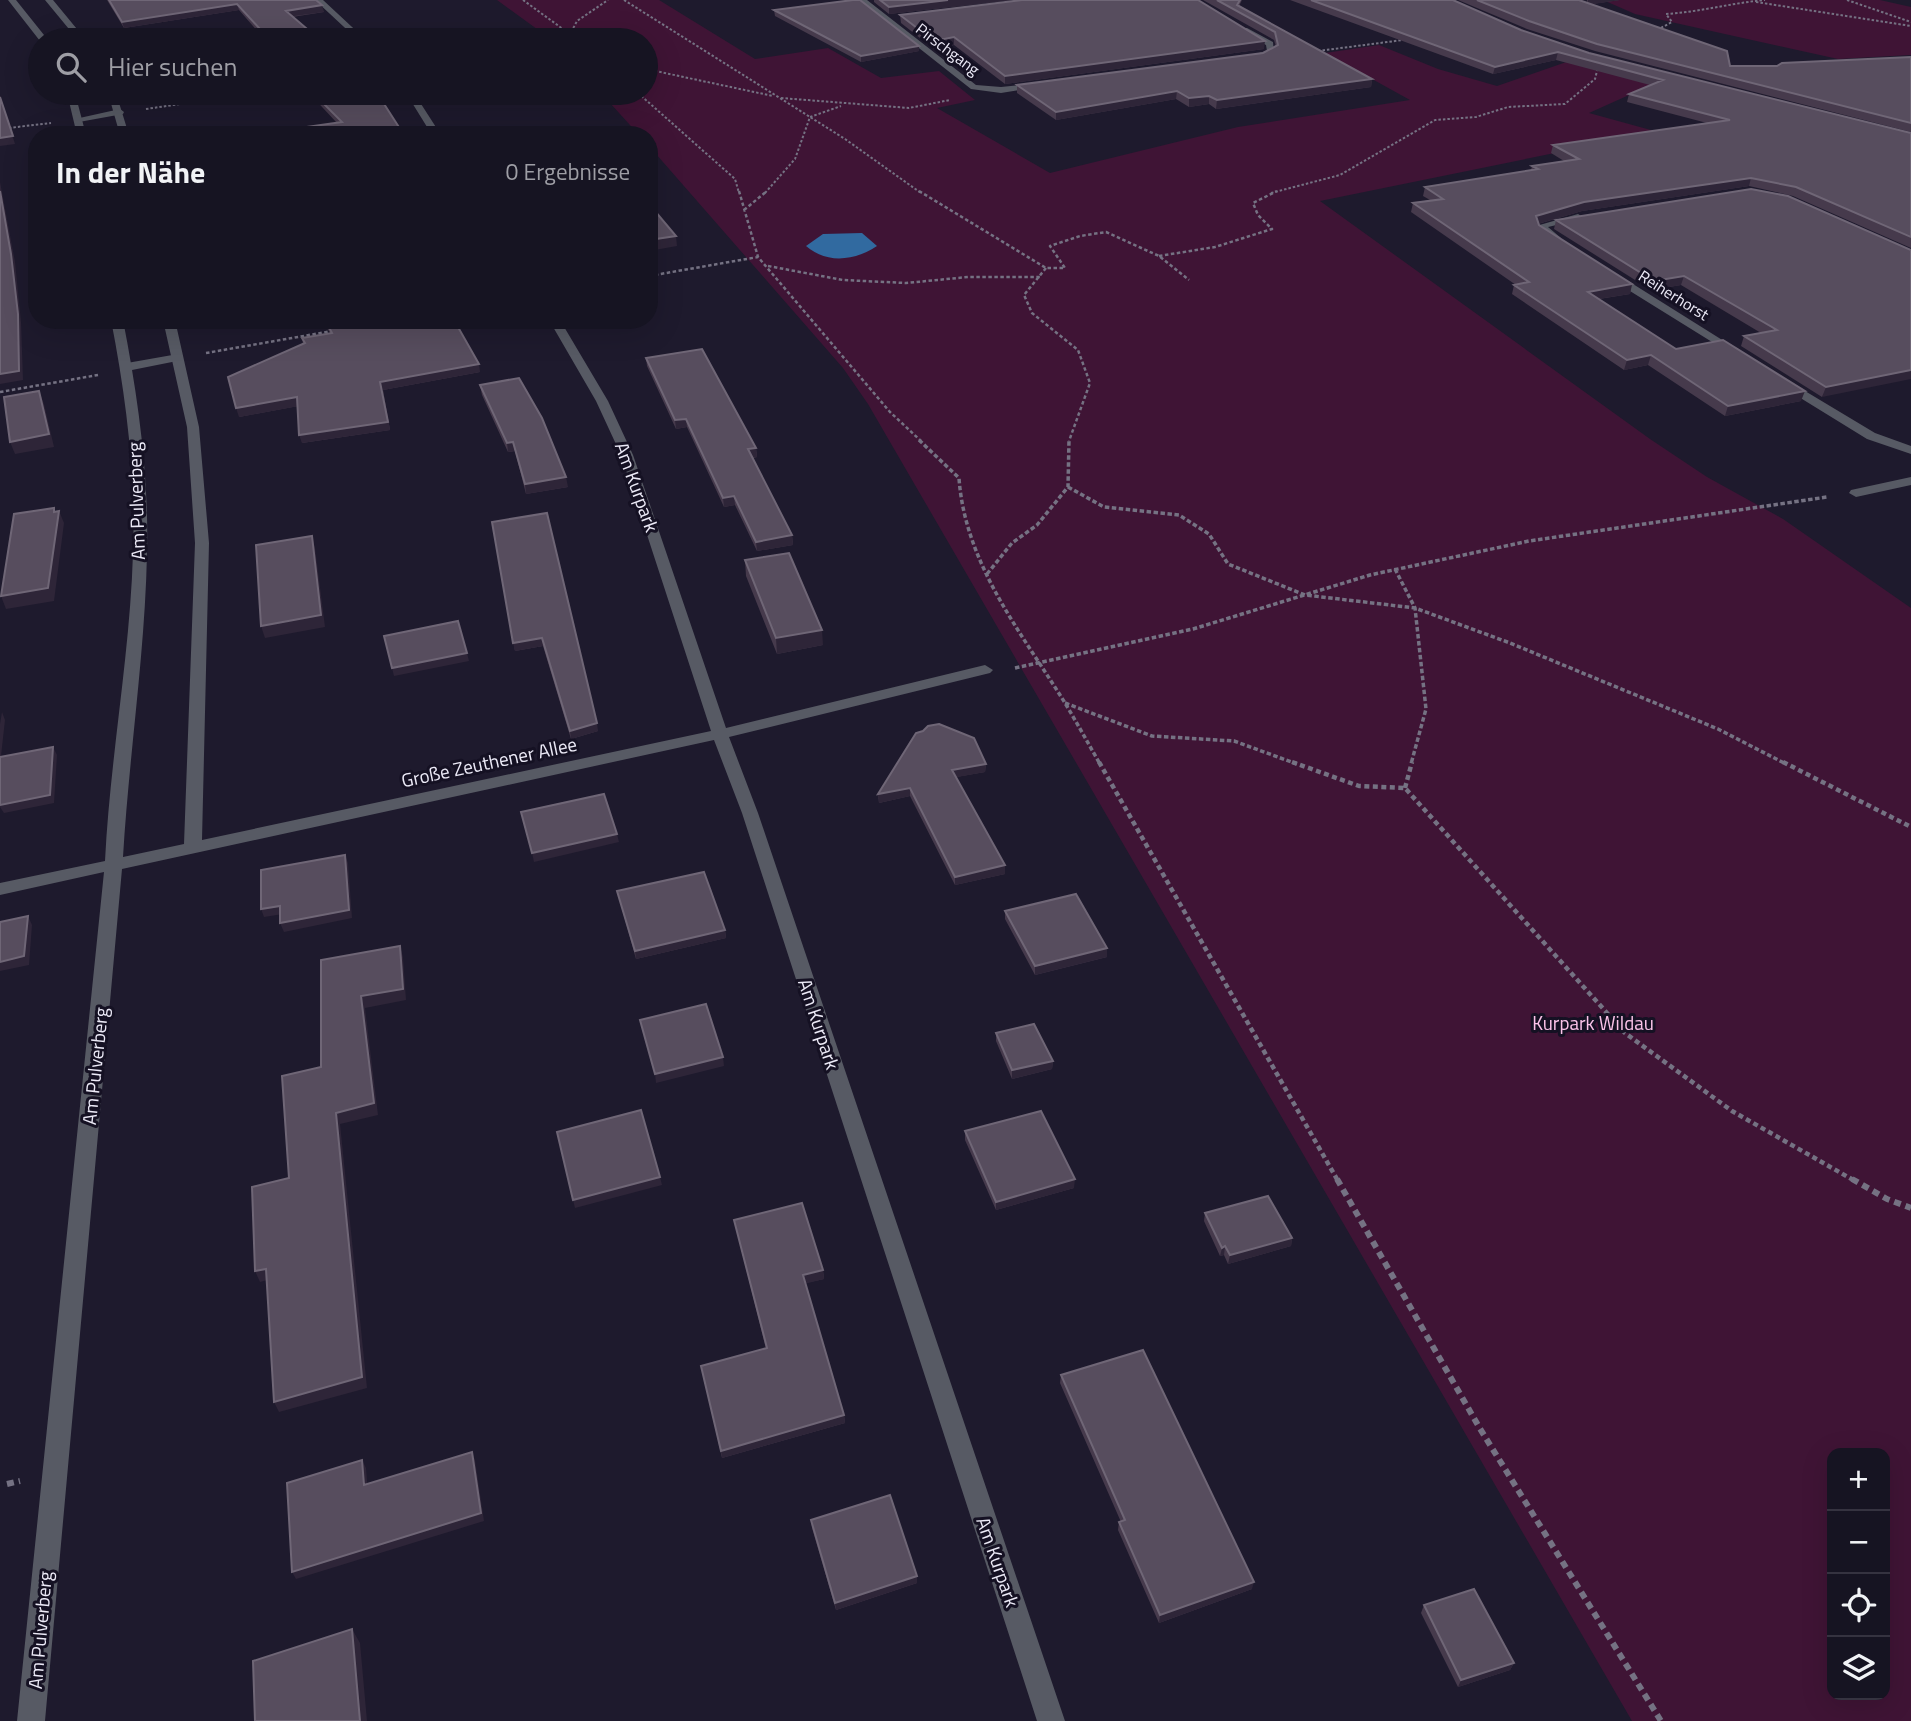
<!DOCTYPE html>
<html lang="de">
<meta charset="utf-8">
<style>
:root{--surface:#161422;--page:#23212f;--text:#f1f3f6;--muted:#9e9ea5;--line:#353340}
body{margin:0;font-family:"Titillium Web",sans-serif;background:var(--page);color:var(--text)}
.controls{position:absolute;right:21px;bottom:21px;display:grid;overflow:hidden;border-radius:14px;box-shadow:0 7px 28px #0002}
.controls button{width:63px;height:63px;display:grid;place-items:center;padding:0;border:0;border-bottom:2px solid var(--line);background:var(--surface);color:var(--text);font:35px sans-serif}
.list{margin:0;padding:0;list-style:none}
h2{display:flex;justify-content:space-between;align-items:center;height:91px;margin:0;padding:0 28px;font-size:30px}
h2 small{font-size:23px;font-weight:400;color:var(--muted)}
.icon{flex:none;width:38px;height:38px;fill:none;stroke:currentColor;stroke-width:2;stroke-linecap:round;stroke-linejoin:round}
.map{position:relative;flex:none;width:1911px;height:1721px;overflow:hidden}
.search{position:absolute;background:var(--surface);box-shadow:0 7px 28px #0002;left:28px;top:28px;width:630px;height:77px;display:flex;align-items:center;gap:18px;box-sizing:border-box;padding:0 24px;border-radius:38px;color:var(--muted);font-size:26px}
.panel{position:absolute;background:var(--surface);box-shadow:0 7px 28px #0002;left:28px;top:126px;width:630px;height:203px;border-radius:28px}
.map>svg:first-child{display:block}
.green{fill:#3f1435;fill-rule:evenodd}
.water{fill:#316aa0}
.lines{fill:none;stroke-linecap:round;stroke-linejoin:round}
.path-far4{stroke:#757283;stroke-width:2;stroke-dasharray:2.5 2;stroke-linecap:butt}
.path-far3{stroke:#757283;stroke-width:2.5;stroke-dasharray:3.5 2.5;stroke-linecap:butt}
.path-far2{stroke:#757283;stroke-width:3.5;stroke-dasharray:4.5 2.5;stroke-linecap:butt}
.path-far1{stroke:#757283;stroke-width:4.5;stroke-dasharray:5 3.5;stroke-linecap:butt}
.path{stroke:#757283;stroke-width:6;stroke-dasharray:7 5;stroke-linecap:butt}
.lane{fill:#575a64;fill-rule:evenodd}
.street{fill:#575a64;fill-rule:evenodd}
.wall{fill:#463a4c}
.shaded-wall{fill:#2e2538}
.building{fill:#574d5e;stroke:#6f6676;stroke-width:2}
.labels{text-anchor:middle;stroke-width:6;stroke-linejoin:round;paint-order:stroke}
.far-street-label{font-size:16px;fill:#eceaf7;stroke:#151123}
.street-label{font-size:19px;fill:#eceaf7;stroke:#151123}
.park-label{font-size:19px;fill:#fbc3e9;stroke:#151123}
</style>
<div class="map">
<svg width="1911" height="1721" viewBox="0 0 1911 1721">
<rect width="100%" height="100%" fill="#1e1a2d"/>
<path class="green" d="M 497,0 L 659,0 L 755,59 L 828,48 L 881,78 L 939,71 L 975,100 L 937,108 L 1050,173 L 1238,127 L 1410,100 L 1325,53 L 1379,45 L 1438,69 L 1497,86 L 1575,59 L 1658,82 L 1589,113 L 1658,132 L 1320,201 L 1650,439 L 1707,477 L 1783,519 L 1911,608 L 1911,1721 L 1632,1721 L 868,404 L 843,368 L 649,146 L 649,135 L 639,135 L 601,93 L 646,93 L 646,40 L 552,40 ZM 1832,1453 L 1885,1453 L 1885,1695 L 1832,1695 Z
M 1603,0 L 1880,0 L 1911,7 L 1911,55 L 1838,59 L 1635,14 Z"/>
<path class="water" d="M 862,233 L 877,246 C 854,261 827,264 806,246 L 823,234 Z"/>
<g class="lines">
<path class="path-far4" d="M 523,0 L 578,40
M 624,0 L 845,139 L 921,193
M 1847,0 L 1911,22
M 1756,2 L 1911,26
M 1657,30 L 1672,22 L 1666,14 C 1700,12 1731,3 1765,0
M 567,40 L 577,21 L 608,0
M 1318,51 L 1403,40
M 646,69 L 773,96
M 638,93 L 735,179 L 739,193
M 781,98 L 909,108 L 950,100
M 146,109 L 256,93
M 0,129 L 51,123
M 765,193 L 795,159 L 810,117 L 841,106
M 1271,193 L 1340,175 L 1435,120 L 1476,117 L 1508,107 L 1565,104 L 1595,79 L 1598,67"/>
<path class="path-far3" d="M 739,191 L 758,257 L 890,412 L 921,441
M 919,191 L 1046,268 L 1065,268 L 1050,246 L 1080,236 L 1106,232 L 1159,256 L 1189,280
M 744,210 L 767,191
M 1159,256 L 1215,247 L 1272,229 L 1258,215 L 1253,203 L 1277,191
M 768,266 L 843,280 L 906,283 L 968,277 L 1041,277
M 1046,268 L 1024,295 L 1032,313 L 1078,350 L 1090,383 L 1069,441
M 649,276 L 758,257
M 206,353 L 332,331
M 0,392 L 98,375"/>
<path class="path-far2" d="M 919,440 L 959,478 C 965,564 1021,632 1065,703 C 1077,723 1088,743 1100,764
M 1068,487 L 1104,507 L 1179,515 L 1209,534 L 1228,564 L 1305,595 L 1415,608 L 1510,643 L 1718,729 L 1786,764
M 1395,569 L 1415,608 L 1426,709 L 1411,764
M 987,574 L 1012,543 L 1037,525 L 1068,487 L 1069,440
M 1015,668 L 1193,629 L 1370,575 L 1529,541 L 1827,497
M 1065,703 L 1152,736 L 1234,741 L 1297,764"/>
<path class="path-far1" d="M 1099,762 L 1338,1181
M 1292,762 L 1359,786 L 1405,788 L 1625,1033 L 1732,1111 L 1855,1181
M 1783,762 L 1911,827
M 1405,788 L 1412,762"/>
<path class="path" d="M 1337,1179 L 1479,1427 L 1661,1721
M 1852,1179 L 1887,1199 L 1911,1208
M 7,1484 L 20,1481"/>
<path class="lane" d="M 120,109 L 124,112 L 123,114 L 79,122 L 75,119 Z
M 178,354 L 182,356 L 182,360 L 127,371 L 121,367 L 127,363 Z"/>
<path class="street" d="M 8,0 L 16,0 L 48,40 L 40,41 Z
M 45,0 L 53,0 L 86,40 L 78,40 Z
M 315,0 L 323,0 L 366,40 L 358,40 Z
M 858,0 L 867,0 L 976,85 L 1001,87 L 1039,83 L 1043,86 L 1001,93 L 971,89 Z
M 1241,28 L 1247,28 L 1273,42 L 1274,54 L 1251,59 L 1251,55 L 1267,51 L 1266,45 L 1241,32 Z
M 67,93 L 75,93 L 86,135 L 77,135 Z
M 108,93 L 116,93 L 129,135 L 120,135 Z
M 406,93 L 414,93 L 441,135 L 432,135 Z
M 1578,214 L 1583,217 L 1582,219 L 1548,227 L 1561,238 L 1561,242 L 1553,242 L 1536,226 Z
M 1609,274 L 1617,274 L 1743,353 L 1733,355 L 1609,278 Z
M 111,320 L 123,320 C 138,397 149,475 147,553 C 145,655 129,755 123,857 L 184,844 L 195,543 L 187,427 L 163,320 L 175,320 L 199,427 L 209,543 L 202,840 L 711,731 L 621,455 L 596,401 L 549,320 L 560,320 L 608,401 L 633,455 L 726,728 L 985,665 L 993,670 L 990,673 L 729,737 L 758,813 L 1065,1721 L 1037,1721 L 742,813 L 714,740 L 122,869 L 45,1721 L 17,1721 L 104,872 L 0,895 L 0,883 L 105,861 C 110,758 130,656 133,553 C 136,475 126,397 111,320 Z
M 1785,379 L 1875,433 L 1911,446 L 1911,454 L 1867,439 L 1781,386 L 1781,380 Z
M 1911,477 L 1911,485 L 1856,497 L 1849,493 L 1851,490 Z"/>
</g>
<path class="wall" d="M 107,0 L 316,0 L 324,12 L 292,17 L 320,40 L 265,40 L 239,10 L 124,28 Z
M 874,0 L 1012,0 L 889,14 L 874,2 Z
M 1203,0 L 1242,0 L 1239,6 L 1372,79 L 1371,87 L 1216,109 L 1209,104 L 1189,107 L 1176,99 L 1056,120 L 1017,93 L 1017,85 L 1263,53 L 1276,47 L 1274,40 Z
M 1290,0 L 1453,0 L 1521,30 L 1589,53 L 1911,133 L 1911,248 L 1793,196 L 1749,186 L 1582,211 L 1538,224 L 1539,225 L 1632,284 L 1630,294 L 1599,299 L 1676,349 L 1801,401 L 1725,416 L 1648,365 L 1624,370 L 1512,294 L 1514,285 L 1516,285 L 1411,212 L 1413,203 L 1430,200 L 1423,196 L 1425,187 L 1531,170 L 1532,166 L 1564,161 L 1551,153 L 1553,145 L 1707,123 L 1627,102 L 1629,94 L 1650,85 L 1556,60 L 1493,74 Z
M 1458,0 L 1579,0 L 1587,3 L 1587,0 L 1620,0 L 1592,4 L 1730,66 L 1777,66 L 1911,57 L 1911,132 L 1595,51 L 1527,29 Z
M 774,10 L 919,46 L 919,51 L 861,62 L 775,16 Z
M 900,15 L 1264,49 L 1005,84 L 954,45 L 934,49 L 901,23 Z
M 309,93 L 377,93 L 404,135 L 301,135 L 299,128 L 337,123 Z
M 1556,220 L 1911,250 L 1822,397 L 1741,346 L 1744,336 L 1761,333 L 1681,285 L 1651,290 L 1554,229 Z
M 322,320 L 454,320 L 480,372 L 383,390 L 390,430 L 302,443 L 298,406 L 239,417 L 303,344 L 302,338 L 330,333 Z
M 646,358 L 756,448 L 757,457 L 753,458 L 792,535 L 793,545 L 757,551 L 735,505 L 724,507 L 687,427 L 676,429 L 647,366 Z
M 480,385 L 568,487 L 526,494 L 515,451 L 508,452 L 482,395 Z
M 492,522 L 598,731 L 571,739 L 543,646 L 515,651 Z
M 745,560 L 823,645 L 777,654 L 746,576 Z
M 986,764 L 985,772 L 956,777 L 1005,874 L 955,885 L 910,796 L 879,803 L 878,794 Z
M 617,891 L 725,930 L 726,938 L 636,959 Z
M 1005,911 L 1107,957 L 1035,975 L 1005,919 Z
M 996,1033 L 1053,1061 L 1052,1069 L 1012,1079 L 996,1041 Z
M 965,1131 L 1074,1188 L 996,1210 L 965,1140 Z
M 1205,1213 L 1292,1238 L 1291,1246 L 1228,1264 L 1224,1255 L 1220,1256 L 1204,1221 Z
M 734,1220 L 823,1270 L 824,1279 L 805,1283 L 844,1415 L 845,1423 L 722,1458 L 701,1366 L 766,1349 Z
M 1061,1375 L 1252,1589 L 1159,1623 L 1118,1530 L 1119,1522 L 1121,1522 L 1060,1383 Z
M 811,1520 L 917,1576 L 917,1583 L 836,1610 L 812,1528 Z
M 1424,1605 L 1514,1663 L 1510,1670 L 1458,1687 L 1421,1613 Z"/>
<path class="shaded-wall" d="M 948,0 L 1012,0 L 889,14 L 889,7 Z
M 1588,0 L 1620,0 L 1587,5 Z
M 237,4 L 239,10 L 124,28 L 122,22 Z
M 322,5 L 324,12 L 287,17 L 286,11 Z
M 954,37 L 954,45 L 934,49 L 934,41 Z
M 1265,41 L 1264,49 L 1005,84 L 1005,76 Z
M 919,46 L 919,51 L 861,62 L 861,56 Z
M 1558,52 L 1556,60 L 1493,74 L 1495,67 Z
M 1372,79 L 1371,87 L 1216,109 L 1217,100 Z
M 1177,91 L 1176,99 L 1056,120 L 1056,112 Z
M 0,96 L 15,144 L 0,146 Z
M 1209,96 L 1209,104 L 1189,107 L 1189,98 Z
M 1751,178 L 1749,186 L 1582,211 L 1534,225 L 1536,216 L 1584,202 Z
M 0,182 L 15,262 L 21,322 L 23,380 L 0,384 Z
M 676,236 L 677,246 L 649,251 L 649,240 Z
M 1684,276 L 1681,285 L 1651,290 L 1654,281 Z
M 1632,284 L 1630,294 L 1585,301 L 1588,292 Z
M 1651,355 L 1648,365 L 1624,370 L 1627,360 Z
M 479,364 L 480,372 L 383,390 L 390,430 L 302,443 L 299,435 L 380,382 Z
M 1911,370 L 1911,379 L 1822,397 L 1826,387 Z
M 39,391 L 44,404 L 54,447 L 15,454 L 10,442 Z
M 1805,391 L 1801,401 L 1725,416 L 1728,406 Z
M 297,397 L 299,406 L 239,417 L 236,408 Z
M 686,419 L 687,427 L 676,429 L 675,420 Z
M 513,442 L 515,451 L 508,452 L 507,443 Z
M 756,448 L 757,457 L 749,458 L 748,449 Z
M 566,477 L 568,487 L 526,494 L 525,484 Z
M 734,496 L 735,505 L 724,507 L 723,498 Z
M 54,508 L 58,517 L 59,511 L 64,523 L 54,601 L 6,609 L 1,596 L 54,512 Z
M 792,535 L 793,545 L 757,551 L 756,542 Z
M 312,536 L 315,548 L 325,627 L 265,638 L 261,626 Z
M 822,630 L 823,645 L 777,654 L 776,638 Z
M 542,638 L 543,646 L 515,651 L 513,643 Z
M 467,653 L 469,661 L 394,676 L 392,668 Z
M 2,712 L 5,720 L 1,756 L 0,756 L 0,724 Z
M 597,723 L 598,731 L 571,739 L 570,731 Z
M 53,747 L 57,755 L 54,803 L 4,813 L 0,807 L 0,798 Z
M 986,764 L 985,772 L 952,778 L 952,770 Z
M 910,788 L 910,796 L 879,803 L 878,794 Z
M 617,834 L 619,842 L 534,862 L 532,853 Z
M 345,855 L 348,863 L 352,918 L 284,932 L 280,923 Z
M 1005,865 L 1005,874 L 955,885 L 955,877 Z
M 280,906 L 283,914 L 264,917 L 261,909 Z
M 28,916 L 32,925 L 29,965 L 0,971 L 0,962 Z
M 725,930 L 726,938 L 636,959 L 635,951 Z
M 400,946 L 403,957 L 406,1000 L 365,1008 L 378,1115 L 340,1124 L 367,1388 L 279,1412 L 274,1402 L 361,996 Z
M 1107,948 L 1107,957 L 1035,975 L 1035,966 Z
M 723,1057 L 724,1066 L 656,1083 L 655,1074 Z
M 1053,1061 L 1052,1069 L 1012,1079 L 1012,1070 Z
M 660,1177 L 662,1185 L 575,1208 L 573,1200 Z
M 1075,1179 L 1074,1188 L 996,1210 L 996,1202 Z
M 1292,1238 L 1291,1246 L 1228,1264 L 1230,1255 Z
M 1225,1246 L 1224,1255 L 1220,1256 L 1222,1248 Z
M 266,1269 L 271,1279 L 260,1282 L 255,1271 Z
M 823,1270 L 824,1279 L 804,1284 L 803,1275 Z
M 844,1415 L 845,1423 L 722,1458 L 721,1451 Z
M 472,1452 L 475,1460 L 484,1521 L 296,1579 L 292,1572 Z
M 362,1460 L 366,1468 L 368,1493 L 364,1485 Z
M 917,1576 L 917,1583 L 836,1610 L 835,1603 Z
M 1254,1582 L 1252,1589 L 1159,1623 L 1160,1615 Z
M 352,1629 L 360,1643 L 367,1721 L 360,1721 Z
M 1514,1663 L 1510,1670 L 1458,1687 L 1461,1680 Z"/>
<path class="building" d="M 109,0 L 316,0 L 322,5 L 286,11 L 320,40 L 270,40 L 237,4 L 122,22 Z
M 853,0 L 860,0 L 919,46 L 861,56 L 774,10 Z
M 880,0 L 948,0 L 889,7 Z
M 1022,0 L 1198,0 L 1265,41 L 1005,76 L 954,37 L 934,41 L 900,15 Z
M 1217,0 L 1240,0 L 1237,5 L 1372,79 L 1217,100 L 1209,96 L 1189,98 L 1177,91 L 1056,112 L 1017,85 L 1263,53 L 1278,45 L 1275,32 Z
M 1311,0 L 1453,0 L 1521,30 L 1589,53 L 1911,133 L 1911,237 L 1796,187 L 1751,178 L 1584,202 L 1536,216 L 1539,225 L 1632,284 L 1588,292 L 1676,349 L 1723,340 L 1805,391 L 1728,406 L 1651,355 L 1627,360 L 1514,285 L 1529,282 L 1413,203 L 1443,199 L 1425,187 L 1538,169 L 1532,166 L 1579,159 L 1553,145 L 1730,120 L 1629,94 L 1663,80 L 1558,52 L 1495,67 Z
M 1477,0 L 1579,0 L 1727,51 L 1730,66 L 1777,66 L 1782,63 L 1911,57 L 1911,123 L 1597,44 L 1529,21 Z
M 313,93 L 377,93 L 404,135 L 302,135 L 299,128 L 342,122 Z
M 0,97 L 13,136 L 0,138 Z
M 557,130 L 562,135 L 529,135 Z
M 1751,189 L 1788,196 L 1911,250 L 1911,370 L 1826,387 L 1744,336 L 1777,330 L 1684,276 L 1654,281 L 1556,220 Z
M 0,191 L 11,254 L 18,314 L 19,371 L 0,374 Z
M 649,204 L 676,236 L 649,240 Z
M 325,320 L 454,320 L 479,364 L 380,382 L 388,422 L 299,435 L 297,397 L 236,408 L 228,377 L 305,343 L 302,338 L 332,333 Z
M 702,349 L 756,448 L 748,449 L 792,535 L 756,542 L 734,496 L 723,498 L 686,419 L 675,420 L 646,358 Z
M 519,378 L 542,418 L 566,477 L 525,484 L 513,442 L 507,443 L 480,385 Z
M 39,391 L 49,434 L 10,442 L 4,397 Z
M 54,508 L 54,512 L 59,511 L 48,588 L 1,596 L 14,514 Z
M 547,513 L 597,723 L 570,731 L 542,638 L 513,643 L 492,522 Z
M 312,536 L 321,615 L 261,626 L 256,545 Z
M 789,553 L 822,630 L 776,638 L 745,560 Z
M 458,621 L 467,653 L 392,668 L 384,636 Z
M 939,724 L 974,738 L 986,764 L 952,770 L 1005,865 L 955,877 L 910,788 L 878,794 L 916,733 L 923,731 L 928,726 Z
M 53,747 L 50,795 L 0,805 L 0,757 Z
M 604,794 L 617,834 L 532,853 L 521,812 Z
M 345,855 L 349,910 L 280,923 L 280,906 L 261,909 L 261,870 Z
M 704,872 L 725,930 L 635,951 L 617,891 Z
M 1076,894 L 1107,948 L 1035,966 L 1005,911 Z
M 28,916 L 24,956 L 0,962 L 0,922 Z
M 400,946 L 403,989 L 361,996 L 374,1103 L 336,1113 L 362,1377 L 274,1402 L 266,1269 L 255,1271 L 252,1187 L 289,1178 L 282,1076 L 321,1067 L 321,960 Z
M 706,1004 L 723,1057 L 655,1074 L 640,1020 Z
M 1034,1024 L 1053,1061 L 1012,1070 L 996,1033 Z
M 641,1110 L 660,1177 L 573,1200 L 557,1132 Z
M 1041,1111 L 1075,1179 L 996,1202 L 965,1131 Z
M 1268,1196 L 1292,1238 L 1230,1255 L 1225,1246 L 1222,1248 L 1205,1213 Z
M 802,1203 L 823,1270 L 803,1275 L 844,1415 L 721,1451 L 701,1366 L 767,1348 L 734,1220 Z
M 1143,1350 L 1254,1582 L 1160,1615 L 1119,1522 L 1125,1520 L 1061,1375 Z
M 472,1452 L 481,1513 L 292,1572 L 287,1483 L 362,1460 L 364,1485 Z
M 890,1495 L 917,1576 L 835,1603 L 811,1520 Z
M 1474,1589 L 1514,1663 L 1461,1680 L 1424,1605 Z
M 352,1629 L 360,1721 L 255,1721 L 253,1661 Z"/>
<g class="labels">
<g class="far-street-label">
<text transform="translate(948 49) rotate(37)" y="6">Pirschgang</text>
<text transform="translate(1674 295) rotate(32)" y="6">Reiherhorst</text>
</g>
<g class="street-label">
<text transform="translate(637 487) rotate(70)" y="7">Am Kurpark</text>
<text transform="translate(136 501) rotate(-92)" y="7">Am Pulverberg</text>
<text transform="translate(489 762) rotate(-12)" y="7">Große Zeuthener Allee</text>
<text transform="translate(819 1024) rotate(72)" y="7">Am Kurpark</text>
<text transform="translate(95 1066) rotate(-84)" y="7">Am Pulverberg</text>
<text transform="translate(998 1562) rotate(71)" y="7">Am Kurpark</text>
<text transform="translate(40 1630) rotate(-85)" y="7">Am Pulverberg</text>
</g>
<g class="park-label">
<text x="1593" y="1030">Kurpark Wildau</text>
</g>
</g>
</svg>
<div class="controls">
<button>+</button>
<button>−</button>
<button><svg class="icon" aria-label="locate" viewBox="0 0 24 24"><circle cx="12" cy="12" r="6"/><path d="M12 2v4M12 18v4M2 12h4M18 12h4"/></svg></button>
<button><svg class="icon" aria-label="layers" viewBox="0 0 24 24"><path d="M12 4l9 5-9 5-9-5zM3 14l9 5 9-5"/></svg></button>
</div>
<div class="search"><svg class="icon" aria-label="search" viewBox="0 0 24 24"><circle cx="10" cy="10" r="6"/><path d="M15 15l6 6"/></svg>Hier suchen</div>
<section class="panel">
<h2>In der Nähe<small>0 Ergebnisse</small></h2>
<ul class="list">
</ul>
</section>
</div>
